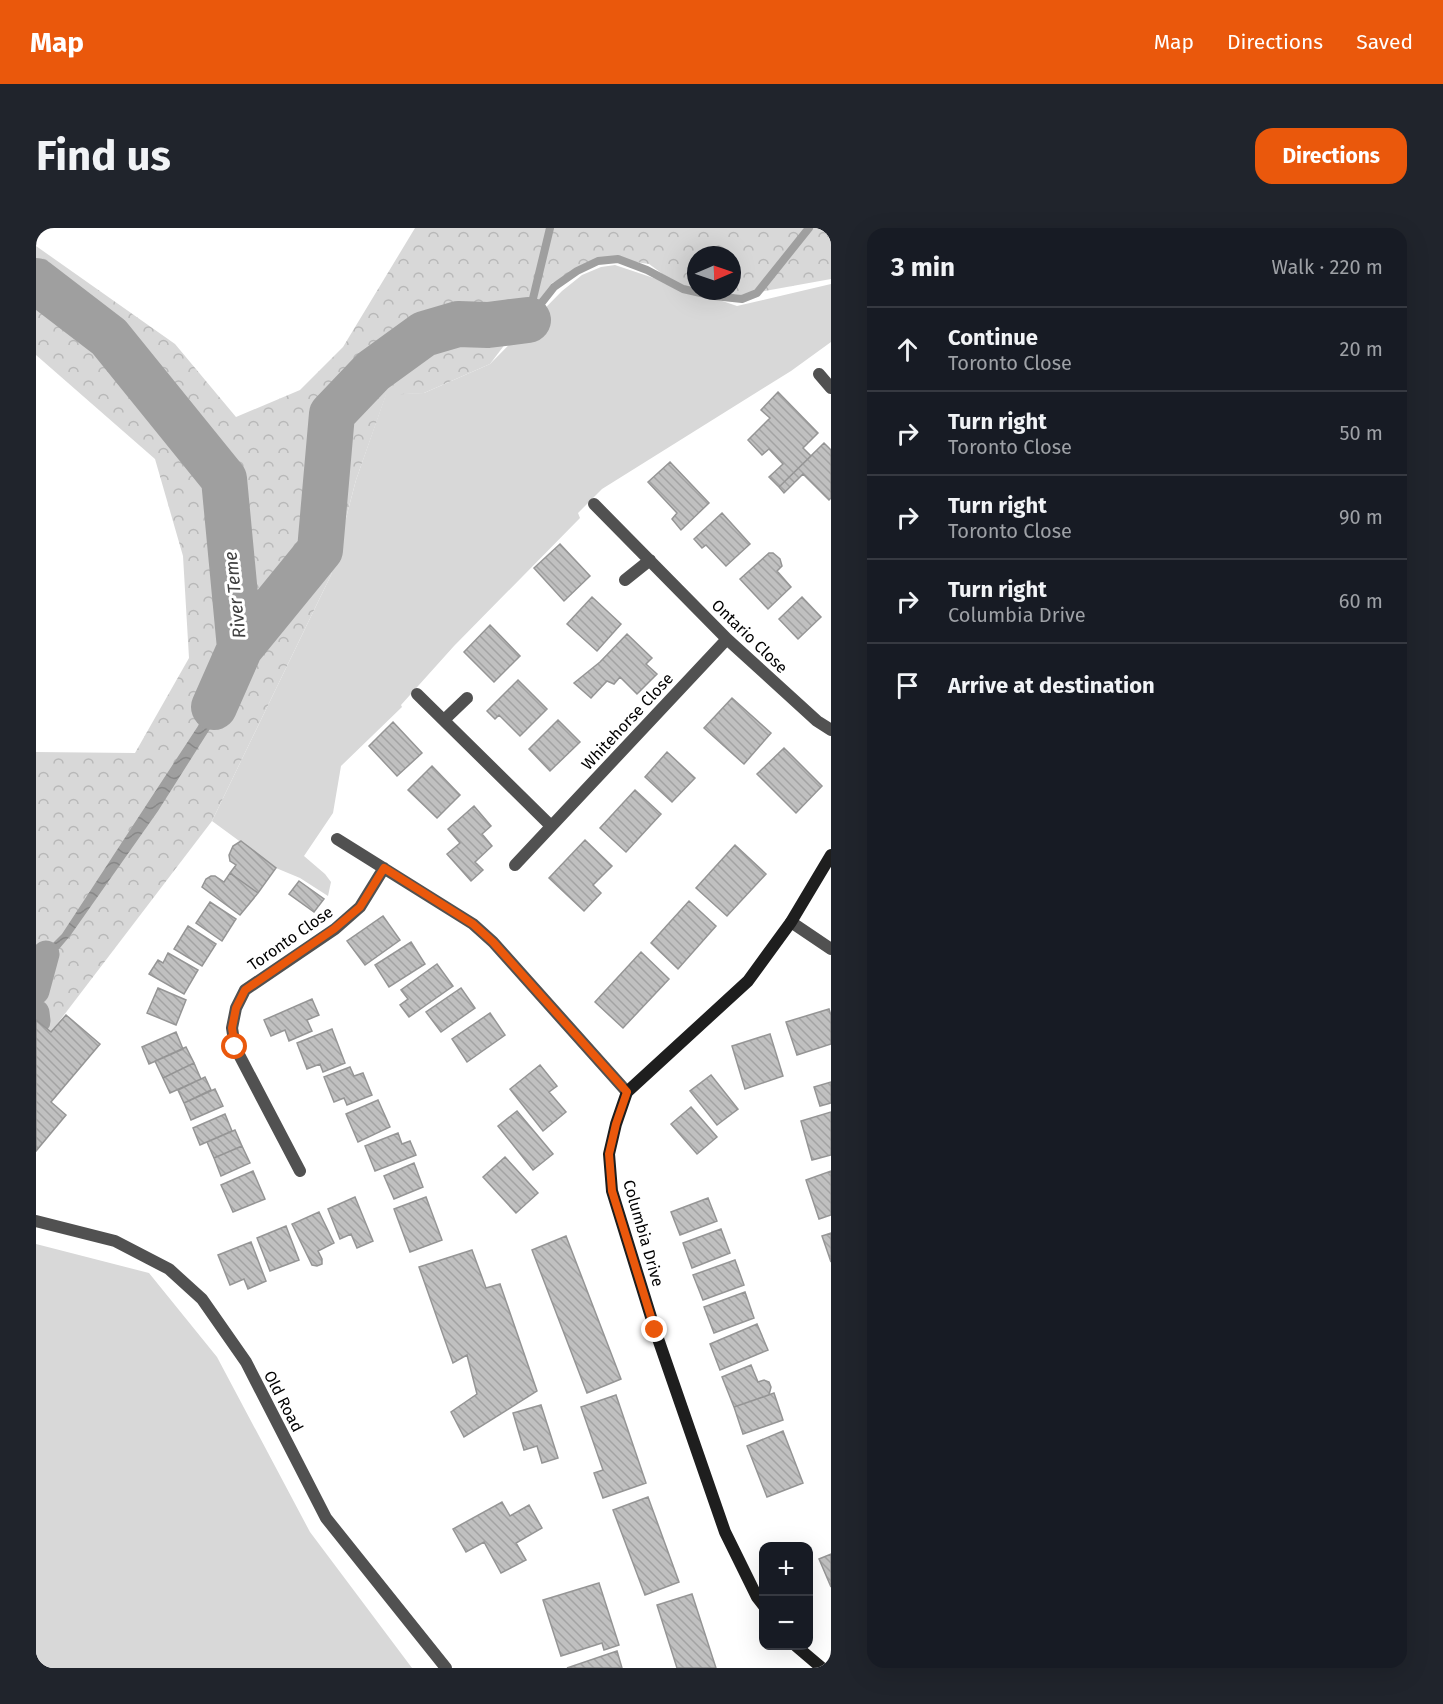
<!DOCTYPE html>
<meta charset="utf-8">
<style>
:root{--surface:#171b24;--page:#20242c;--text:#f1f3f6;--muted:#9ea1a6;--line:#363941;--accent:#ea580c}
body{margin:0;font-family:"Fira Sans",sans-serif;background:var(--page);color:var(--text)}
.controls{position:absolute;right:18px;bottom:18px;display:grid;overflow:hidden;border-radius:12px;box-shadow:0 6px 24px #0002}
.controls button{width:54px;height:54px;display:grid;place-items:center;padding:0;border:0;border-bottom:2px solid var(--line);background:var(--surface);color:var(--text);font:30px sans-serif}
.compass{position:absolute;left:651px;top:18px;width:54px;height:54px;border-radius:50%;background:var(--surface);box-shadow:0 6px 24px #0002;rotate:88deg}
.stop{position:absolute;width:18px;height:18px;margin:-14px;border:4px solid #ea580c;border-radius:50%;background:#fff}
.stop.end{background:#ea580c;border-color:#fff;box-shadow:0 2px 6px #0008}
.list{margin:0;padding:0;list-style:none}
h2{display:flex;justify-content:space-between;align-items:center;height:78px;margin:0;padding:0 24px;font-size:26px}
h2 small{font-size:20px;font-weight:400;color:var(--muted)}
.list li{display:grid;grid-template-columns:39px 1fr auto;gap:18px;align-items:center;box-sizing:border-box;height:84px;padding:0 24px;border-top:2px solid var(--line)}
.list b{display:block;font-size:22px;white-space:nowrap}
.list p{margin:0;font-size:20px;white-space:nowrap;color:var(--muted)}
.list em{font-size:20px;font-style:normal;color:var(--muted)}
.icon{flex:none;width:33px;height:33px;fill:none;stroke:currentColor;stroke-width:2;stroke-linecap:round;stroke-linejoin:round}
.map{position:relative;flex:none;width:795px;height:1440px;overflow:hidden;border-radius:18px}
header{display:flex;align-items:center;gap:36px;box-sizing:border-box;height:84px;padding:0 30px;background:var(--accent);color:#fff}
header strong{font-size:28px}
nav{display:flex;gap:33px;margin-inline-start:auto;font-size:21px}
.intro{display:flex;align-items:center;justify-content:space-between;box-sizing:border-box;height:144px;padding:0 36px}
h1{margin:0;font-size:42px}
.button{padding:15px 27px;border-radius:18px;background:var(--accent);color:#fff;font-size:21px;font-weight:700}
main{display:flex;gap:36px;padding:0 36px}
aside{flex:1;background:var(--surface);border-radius:18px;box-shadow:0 6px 24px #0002}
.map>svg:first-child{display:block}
.green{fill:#d8d8d8}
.forest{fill:url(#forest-crowns)}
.water{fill:url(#water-waves)}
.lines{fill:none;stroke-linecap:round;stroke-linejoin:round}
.stream{stroke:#9f9f9f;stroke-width:8}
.canal{stroke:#9f9f9f;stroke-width:27}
.river{stroke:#9f9f9f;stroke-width:46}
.building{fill:url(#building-back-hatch);stroke:#959595;stroke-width:1.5}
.street{stroke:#515151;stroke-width:12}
.secondary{stroke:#1e1e1e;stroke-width:12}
.route{stroke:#ea580c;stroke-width:8}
.labels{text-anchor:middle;stroke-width:6;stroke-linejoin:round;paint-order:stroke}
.street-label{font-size:16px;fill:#000;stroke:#fff}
.water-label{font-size:18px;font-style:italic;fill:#404040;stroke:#fff}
</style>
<header>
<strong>Map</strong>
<nav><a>Map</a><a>Directions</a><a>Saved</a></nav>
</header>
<div class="intro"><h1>Find us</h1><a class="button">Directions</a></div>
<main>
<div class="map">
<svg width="795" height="1440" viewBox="0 0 795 1440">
<defs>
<pattern id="forest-crowns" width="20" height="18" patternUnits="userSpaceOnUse" patternTransform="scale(1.5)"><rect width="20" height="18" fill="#d8d8d8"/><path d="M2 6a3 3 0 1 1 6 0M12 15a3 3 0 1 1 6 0" fill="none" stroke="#b8b8b8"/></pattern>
<pattern id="water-waves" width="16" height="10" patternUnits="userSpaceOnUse" patternTransform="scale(1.5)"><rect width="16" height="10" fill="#9f9f9f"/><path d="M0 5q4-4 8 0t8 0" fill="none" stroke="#878787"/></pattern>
<pattern id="building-back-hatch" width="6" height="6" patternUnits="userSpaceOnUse" patternTransform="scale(1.5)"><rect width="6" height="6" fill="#c0c0c0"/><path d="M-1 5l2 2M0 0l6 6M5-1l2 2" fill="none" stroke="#a3a3a3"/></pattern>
</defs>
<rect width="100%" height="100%" fill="#fff"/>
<path class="green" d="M 579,37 L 701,78 L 795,56 L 795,114 L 755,143 L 566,261 L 542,285 L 544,290 L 418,418 L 365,477 L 366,479 L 305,538 L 297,585 L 268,628 L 289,646 L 295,654 L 292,668 L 264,650 L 240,640 L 176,593 L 295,347 L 320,252 L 350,166 L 388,165 L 454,136 L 526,63 L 546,47 L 565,39 Z
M 0,1016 L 113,1045 L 181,1129 L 274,1304 L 376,1440 L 0,1440 Z"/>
<path class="forest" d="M 379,0 L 795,0 L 795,51 L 706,67 L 668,63 L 696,63 L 696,27 L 660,27 L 660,62 L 647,61 L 613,36 L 571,30 L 516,55 L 454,136 L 388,165 L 350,167 L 320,252 L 295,347 L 176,593 L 15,804 L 0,792 L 0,524 L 99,525 L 153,430 L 147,328 L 119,231 L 0,127 L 0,18 L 139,116 L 200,189 L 264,162 L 307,119 Z"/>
<path class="water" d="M 197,417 L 208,422 L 179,493 L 122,583 L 34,708 L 23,721 L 0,735 L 0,726 L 8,724 L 26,706 L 162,498 Z"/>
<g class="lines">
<path class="stream" d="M 493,87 L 514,0
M 492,92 L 518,59 L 541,43 L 562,33 L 582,31 L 611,42 L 647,61 L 678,68 L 706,71 L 721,65 L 773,0"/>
<path class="canal" d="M 0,763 L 10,726
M 0,785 L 1,793"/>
<path class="river" d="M 0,53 L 73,109 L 188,251 L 204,420 L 178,479
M 204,420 L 284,322 L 296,186 L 337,143 L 388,106 L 422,96 L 452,97 L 492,92"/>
</g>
<path class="building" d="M 742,164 L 782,205 L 767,220 L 775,228 L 743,259 L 733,249 L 747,236 L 733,221 L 726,227 L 712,212 L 734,190 L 725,182 Z
M 788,215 L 795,222 L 795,270 L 793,272 L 767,246 L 748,265 L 743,259 Z
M 634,234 L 673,275 L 645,302 L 636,291 L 641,285 L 612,254 Z
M 686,285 L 714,316 L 690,338 L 670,317 L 666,320 L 658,311 Z
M 524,316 L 554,348 L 528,373 L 498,340 Z
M 733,325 L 737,325 L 744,331 L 746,338 L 741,343 L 755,359 L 732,381 L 704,351 Z
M 556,369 L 585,396 L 561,423 L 531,396 Z
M 766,369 L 785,389 L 762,411 L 743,391 Z
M 454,397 L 484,428 L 458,454 L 428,424 Z
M 591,406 L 616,430 L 610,436 L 621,446 L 601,466 L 584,449 L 578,456 L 571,453 L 555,470 L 538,455 L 564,434 Z
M 482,452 L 511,481 L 484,508 L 463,487 L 459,491 L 451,483 Z
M 696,470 L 735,505 L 708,536 L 668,500 Z
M 522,492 L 544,514 L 514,543 L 493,521 Z
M 357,494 L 386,525 L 361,548 L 333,518 Z
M 748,520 L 786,558 L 760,585 L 721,546 Z
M 631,524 L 659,550 L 636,574 L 609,549 Z
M 396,538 L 424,567 L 401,590 L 372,562 Z
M 599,562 L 625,586 L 590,624 L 564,600 Z
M 438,578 L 455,598 L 446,606 L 456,618 L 439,634 L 447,642 L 435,653 L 411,626 L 424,615 L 412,601 Z
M 549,612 L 576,638 L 557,657 L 565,665 L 548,683 L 513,650 Z
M 205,613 L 240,640 L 222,665 L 194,645 L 200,637 L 194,633 L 193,627 L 197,618 Z
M 699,617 L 730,646 L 691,688 L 660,660 Z
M 194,645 L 222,665 L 204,687 L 166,659 L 170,651 L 175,648 L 179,648 L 188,654 Z
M 263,653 L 288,671 L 278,684 L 253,666 Z
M 653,673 L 680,698 L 642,741 L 615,715 Z
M 174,674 L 200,691 L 186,713 L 160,695 Z
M 347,688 L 364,712 L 329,737 L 311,713 Z
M 152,698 L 180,716 L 166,738 L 138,721 Z
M 375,714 L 389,736 L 353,759 L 339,737 Z
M 605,724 L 633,751 L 587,800 L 559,774 Z
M 132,725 L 162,742 L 148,766 L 113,746 L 122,732 L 127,735 Z
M 401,736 L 417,758 L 373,789 L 364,777 L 372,771 L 365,762 Z
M 122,760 L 150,772 L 140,797 L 111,785 Z
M 425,760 L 439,780 L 405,804 L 390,784 Z
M 276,771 L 283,787 L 271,792 L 276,803 L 253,813 L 249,802 L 235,808 L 228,792 Z
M 793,781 L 795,787 L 795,816 L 761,827 L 750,794 Z
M 454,785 L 469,807 L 431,834 L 416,811 Z
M 30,787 L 64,816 L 15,874 L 30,887 L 0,923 L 0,792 L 15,804 Z
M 296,801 L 309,835 L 287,844 L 284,836 L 271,841 L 261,815 Z
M 140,804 L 147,821 L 113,836 L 106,819 Z
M 734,806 L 747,848 L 709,861 L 696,818 Z
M 150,819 L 158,835 L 127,850 L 119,833 Z
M 158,835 L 165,851 L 134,865 L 127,850 Z
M 504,837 L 521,858 L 513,864 L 530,884 L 507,903 L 474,861 Z
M 314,839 L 318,848 L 327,845 L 336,867 L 311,877 L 308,870 L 298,874 L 288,849 Z
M 675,847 L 702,881 L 681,897 L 654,863 Z
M 169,849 L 175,862 L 148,875 L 142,862 Z
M 795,854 L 795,875 L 784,878 L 778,859 Z
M 179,861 L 187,878 L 155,892 L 148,875 Z
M 342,872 L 354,899 L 322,914 L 310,886 Z
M 655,879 L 681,909 L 661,926 L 635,896 Z
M 481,883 L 517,926 L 497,942 L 462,898 Z
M 795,884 L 795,927 L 776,932 L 765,893 Z
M 189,886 L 196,903 L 164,917 L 157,900 Z
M 199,902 L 206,918 L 178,930 L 171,914 Z
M 362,905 L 366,916 L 374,913 L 380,927 L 339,943 L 329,918 Z
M 206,918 L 214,935 L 185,948 L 178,930 Z
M 469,929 L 502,965 L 480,985 L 447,949 Z
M 378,935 L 387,959 L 358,971 L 348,948 Z
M 217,943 L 229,971 L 197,984 L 185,957 Z
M 795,943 L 795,987 L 783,991 L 770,952 Z
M 319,969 L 337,1013 L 321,1020 L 315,1006 L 304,1011 L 292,981 Z
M 390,969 L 406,1012 L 374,1024 L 358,981 Z
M 672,970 L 681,993 L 644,1007 L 635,984 Z
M 283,984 L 298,1015 L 282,1023 L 286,1031 L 286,1036 L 281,1038 L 276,1037 L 256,996 Z
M 250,998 L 263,1032 L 234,1043 L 221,1010 Z
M 685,1001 L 694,1025 L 656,1040 L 647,1015 Z
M 795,1005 L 795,1034 L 786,1008 Z
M 530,1008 L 585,1151 L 551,1165 L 496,1022 Z
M 215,1014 L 230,1053 L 212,1061 L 208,1051 L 194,1057 L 182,1027 Z
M 436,1022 L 450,1060 L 464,1056 L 501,1163 L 428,1209 L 415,1184 L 441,1166 L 431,1127 L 417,1135 L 383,1039 Z
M 699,1032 L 708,1057 L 667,1072 L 657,1047 Z
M 709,1064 L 718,1090 L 678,1105 L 668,1079 Z
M 721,1096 L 732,1122 L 684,1142 L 674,1116 Z
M 715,1137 L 722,1154 L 728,1152 L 733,1154 L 735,1159 L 733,1167 L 698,1179 L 686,1149 Z
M 738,1165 L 747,1192 L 707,1206 L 698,1179 Z
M 580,1167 L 610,1255 L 567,1270 L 558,1245 L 567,1242 L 545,1179 Z
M 505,1177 L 522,1230 L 506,1235 L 501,1218 L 488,1222 L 477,1185 Z
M 747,1203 L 767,1255 L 731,1269 L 711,1218 Z
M 612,1269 L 643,1354 L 609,1367 L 577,1282 Z
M 466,1274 L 474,1288 L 493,1277 L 506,1300 L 480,1315 L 490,1332 L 465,1345 L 448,1314 L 430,1324 L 417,1301 Z
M 795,1326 L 795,1359 L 783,1331 Z
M 563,1355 L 583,1417 L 568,1422 L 566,1415 L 525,1428 L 507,1372 Z
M 656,1366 L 680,1440 L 641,1440 L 621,1377 Z
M 581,1423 L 586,1440 L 531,1440 Z"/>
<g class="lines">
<path class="street" d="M 783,146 L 795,160
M 558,276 L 691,411 L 781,493 L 795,502
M 589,352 L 614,332
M 381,466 L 515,598
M 408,492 L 431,470
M 301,611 L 437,696 L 457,714 L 591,864
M 479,637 L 691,411
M 755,694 L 795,721
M 264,943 L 199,819 L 196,800 L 200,780 L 209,762 L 299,701 L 324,679 L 348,640
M 0,993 L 79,1013 L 133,1041 L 166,1071 L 210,1134 L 290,1290 L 410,1440"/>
<path class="secondary" d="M 728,1378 L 721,1369 L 689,1304 L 619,1102 L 576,963 L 573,926 L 580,896 L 591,864 L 712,753 L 755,694 L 795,627
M 760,1418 L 786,1440"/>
</g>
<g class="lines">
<path class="route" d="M 199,819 L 196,800 L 200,780 L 209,762 L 298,701 L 324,679 L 348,640 L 437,696 L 457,714 L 591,864 L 580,896 L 573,926 L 576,963 L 619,1102"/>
</g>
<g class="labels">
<g class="street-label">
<text transform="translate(714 408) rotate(44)" y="6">Ontario Close</text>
<text transform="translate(591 493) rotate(-47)" y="6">Whitehorse Close</text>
<text transform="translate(254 710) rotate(-35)" y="6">Toronto Close</text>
<text transform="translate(608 1005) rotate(74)" y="6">Columbia Drive</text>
<text transform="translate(248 1173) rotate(63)" y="6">Old Road</text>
</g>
<g class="water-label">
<text transform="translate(199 367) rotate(-96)" y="6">River Teme</text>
</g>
</g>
</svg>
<div class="controls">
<button>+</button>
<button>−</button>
</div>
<svg class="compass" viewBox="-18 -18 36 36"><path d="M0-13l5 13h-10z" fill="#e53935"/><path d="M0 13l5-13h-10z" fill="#9ea1a6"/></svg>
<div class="stop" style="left:199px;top:819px"></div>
<div class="stop end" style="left:619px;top:1102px"></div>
</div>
<aside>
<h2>3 min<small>Walk · 220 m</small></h2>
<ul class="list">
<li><svg class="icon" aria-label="ahead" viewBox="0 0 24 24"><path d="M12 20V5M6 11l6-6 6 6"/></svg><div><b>Continue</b><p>Toronto Close</p></div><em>20 m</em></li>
<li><svg class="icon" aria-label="right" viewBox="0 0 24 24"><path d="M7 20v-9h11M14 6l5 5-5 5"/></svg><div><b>Turn right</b><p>Toronto Close</p></div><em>50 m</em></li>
<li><svg class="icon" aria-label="right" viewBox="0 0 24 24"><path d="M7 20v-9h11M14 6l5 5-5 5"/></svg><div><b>Turn right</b><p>Toronto Close</p></div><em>90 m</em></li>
<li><svg class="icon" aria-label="right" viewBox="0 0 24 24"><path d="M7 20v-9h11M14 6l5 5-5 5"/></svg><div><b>Turn right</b><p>Columbia Drive</p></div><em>60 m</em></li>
<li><svg class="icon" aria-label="arrive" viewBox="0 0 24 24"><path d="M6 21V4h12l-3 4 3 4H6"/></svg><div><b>Arrive at destination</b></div></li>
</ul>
</aside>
</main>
